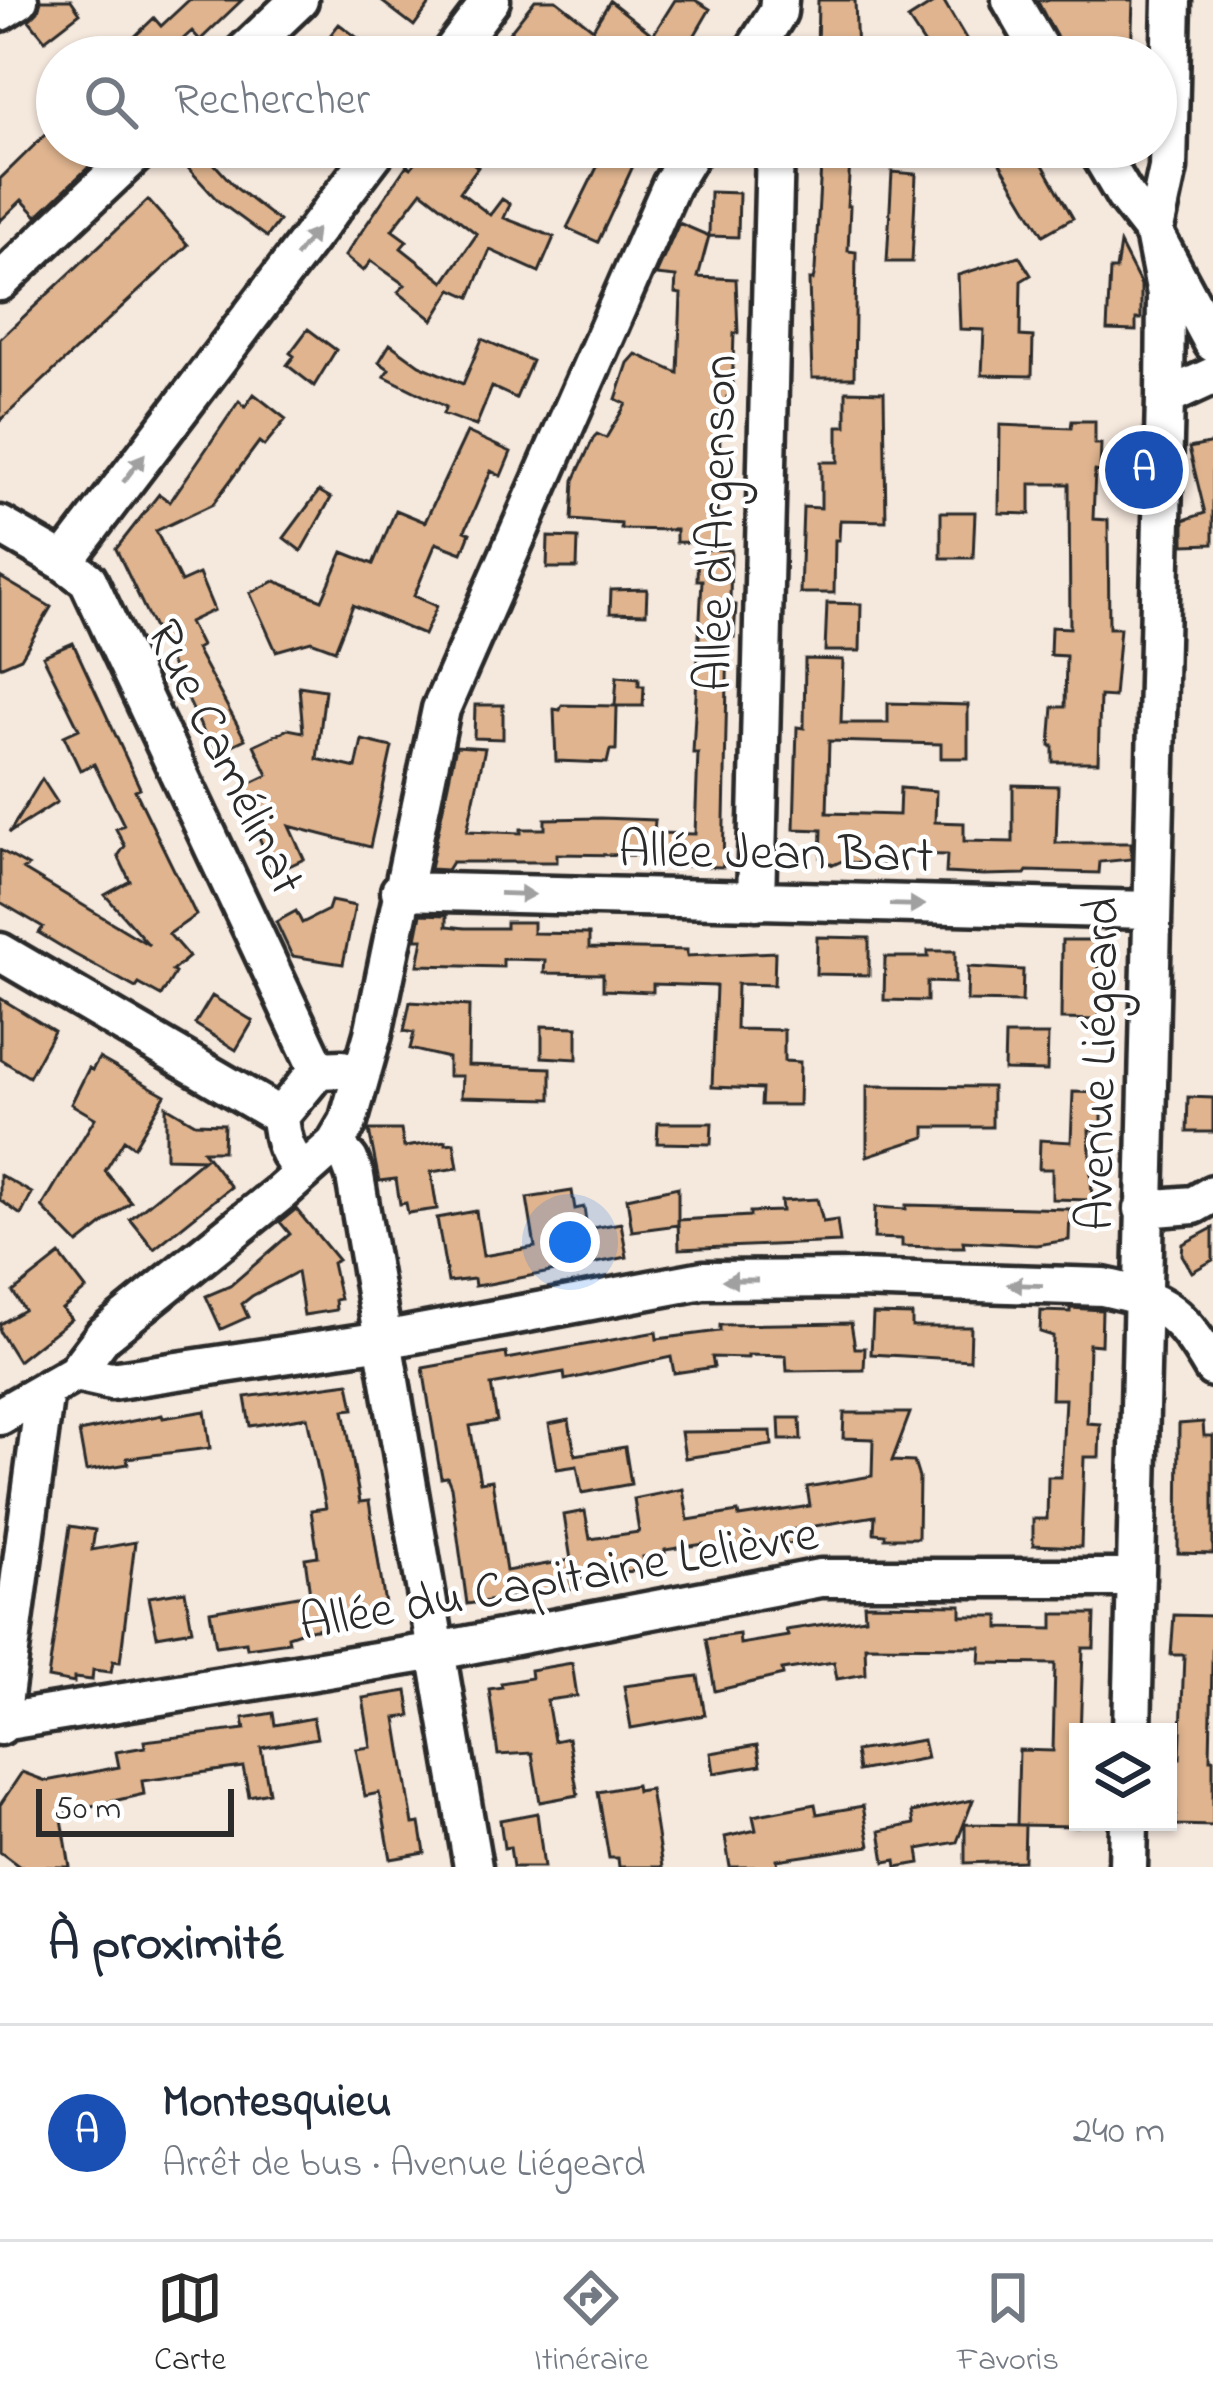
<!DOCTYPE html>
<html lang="fr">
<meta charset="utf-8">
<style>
:root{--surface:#fff;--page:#f6f6f7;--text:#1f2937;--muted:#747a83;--line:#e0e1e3;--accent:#2b2b2b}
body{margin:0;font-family:"Indie Flower",sans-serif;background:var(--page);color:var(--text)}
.controls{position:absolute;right:36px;bottom:36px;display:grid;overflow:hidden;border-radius:0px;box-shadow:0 3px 9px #0004}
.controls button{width:108px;height:108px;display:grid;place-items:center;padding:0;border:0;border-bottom:3px solid var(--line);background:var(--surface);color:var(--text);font:60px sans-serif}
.scale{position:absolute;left:36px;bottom:30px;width:198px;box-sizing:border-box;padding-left:12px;border:6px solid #2b2b2b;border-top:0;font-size:33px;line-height:42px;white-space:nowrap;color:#2b2b2b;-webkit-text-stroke:9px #fff;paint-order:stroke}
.you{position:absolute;left:570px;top:1242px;width:42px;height:42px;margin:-30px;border:9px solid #fff;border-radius:50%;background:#1a73e8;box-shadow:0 0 0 18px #1a73e833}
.badge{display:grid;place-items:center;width:78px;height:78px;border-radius:50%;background:var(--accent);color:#fff;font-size:39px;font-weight:700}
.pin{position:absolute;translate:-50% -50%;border:6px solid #fff;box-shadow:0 3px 12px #0006}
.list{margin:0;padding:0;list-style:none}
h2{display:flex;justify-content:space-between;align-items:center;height:156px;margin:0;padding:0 48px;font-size:51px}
h2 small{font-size:39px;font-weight:400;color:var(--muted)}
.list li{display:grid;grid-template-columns:78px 1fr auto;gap:36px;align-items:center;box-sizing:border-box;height:216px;padding:0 48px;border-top:3px solid var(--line)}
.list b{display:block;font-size:45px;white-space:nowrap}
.list p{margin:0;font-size:39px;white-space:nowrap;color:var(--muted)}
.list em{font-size:39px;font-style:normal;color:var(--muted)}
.icon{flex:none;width:66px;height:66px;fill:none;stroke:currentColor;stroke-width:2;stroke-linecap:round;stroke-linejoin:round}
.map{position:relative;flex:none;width:1213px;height:1867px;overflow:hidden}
.search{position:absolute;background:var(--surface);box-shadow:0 3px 9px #0004;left:36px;right:36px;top:36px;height:132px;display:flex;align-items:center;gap:30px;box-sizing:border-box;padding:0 42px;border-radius:66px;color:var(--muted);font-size:45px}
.sheet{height:372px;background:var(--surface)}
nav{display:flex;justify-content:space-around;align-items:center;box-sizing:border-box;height:168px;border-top:3px solid var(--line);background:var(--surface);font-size:33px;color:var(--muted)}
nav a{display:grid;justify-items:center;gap:6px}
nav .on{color:var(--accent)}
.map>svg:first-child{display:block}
.building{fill:#dfb48f;stroke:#2b2b2b;stroke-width:3;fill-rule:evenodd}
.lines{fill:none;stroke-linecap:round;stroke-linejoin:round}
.minor-casing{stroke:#2b2b2b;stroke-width:45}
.minor{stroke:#fff;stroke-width:36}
.oneway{fill:#a0a0a0}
.labels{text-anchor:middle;stroke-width:9;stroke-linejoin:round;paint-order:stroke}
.street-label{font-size:51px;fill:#2b2b2b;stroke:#fff}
</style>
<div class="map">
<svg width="1213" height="1867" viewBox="0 0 1213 1867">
<rect width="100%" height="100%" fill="#f5e8dd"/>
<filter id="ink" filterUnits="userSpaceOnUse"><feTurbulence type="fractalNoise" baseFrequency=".00833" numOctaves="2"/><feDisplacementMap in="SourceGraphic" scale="24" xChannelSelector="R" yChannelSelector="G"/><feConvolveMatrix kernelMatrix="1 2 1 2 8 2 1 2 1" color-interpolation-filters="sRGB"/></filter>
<g filter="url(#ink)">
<path class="building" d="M 41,0 L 71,0 L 80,13 L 45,40 L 29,20 L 38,11 Z
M 189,0 L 242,0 L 200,40 L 192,31 L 163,57 L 142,57 L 129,42 L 154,18 L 161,26 Z
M 380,0 L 433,0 L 414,26 Z
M 535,0 L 556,0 L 593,29 L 610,1 L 653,35 L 675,0 L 695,0 L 710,9 L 682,57 L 630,57 L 608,43 L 600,57 L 577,57 L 549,45 L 540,57 L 490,57 Z
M 818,0 L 855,0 L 857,55 L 817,54 Z
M 938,0 L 943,0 L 977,57 L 948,57 L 941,44 L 929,51 L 908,19 Z
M 1037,0 L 1133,0 L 1131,57 L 1066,57 Z
M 339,24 L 383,57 L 313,57 Z
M 57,123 L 57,147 L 85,147 L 97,159 L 37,216 L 22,200 L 0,221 L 0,179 Z
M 193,147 L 199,147 L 236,188 L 279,221 L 267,237 L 218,201 L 180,159 Z
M 427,147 L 470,147 L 463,156 L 478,167 L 460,192 L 490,215 L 502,199 L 510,204 L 504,218 L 554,237 L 539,272 L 490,250 L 470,297 L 452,289 L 433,320 L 398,292 L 405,285 L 371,261 L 363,271 L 345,256 L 407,165 L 411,168 ZM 422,191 L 477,234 L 444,282 L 401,248 L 407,241 L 392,230 Z
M 822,147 L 851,147 L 847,206 L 850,206 L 848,251 L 856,252 L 854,378 L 812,378 L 809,280 L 813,280 L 815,270 Z
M 1009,147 L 1033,147 L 1073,218 L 1043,235 L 995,155 Z
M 604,153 L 633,166 L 598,242 L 567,228 Z
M 892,172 L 916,174 L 912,262 L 887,262 Z
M 710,192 L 739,193 L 738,237 L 709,236 L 698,277 L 736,279 L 738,333 L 734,333 L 732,397 L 727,397 L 726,410 L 721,410 L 716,543 L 676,542 L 676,530 L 621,529 L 621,524 L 572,520 L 574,480 L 594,437 L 597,434 L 606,438 L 626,404 L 616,399 L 628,363 L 636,354 L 678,373 L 681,294 L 675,293 L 676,277 L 656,275 L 679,223 L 709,236 Z
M 148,200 L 188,245 L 0,421 L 0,339 Z
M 1120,244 L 1141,285 L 1141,319 L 1136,319 L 1136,331 L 1107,330 L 1110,270 L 1116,270 Z
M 1019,256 L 1031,275 L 1021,281 L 1020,336 L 1033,337 L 1032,376 L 982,375 L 984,330 L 960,329 L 958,275 Z
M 308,329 L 336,350 L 314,386 L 287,365 L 294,356 L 290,353 Z
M 482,339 L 532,361 L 516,398 L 492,387 L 476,426 L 443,414 L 446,407 L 384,376 L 389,369 L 379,362 L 390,344 L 419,365 L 463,384 Z
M 846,391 L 884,392 L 886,521 L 840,520 L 839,540 L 835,540 L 834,593 L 800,593 L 803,507 L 821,508 L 821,462 L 838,462 L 838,426 L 846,426 Z
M 254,394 L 286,419 L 264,446 L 259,442 L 213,504 L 156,531 L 181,582 L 199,574 L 214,610 L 189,622 L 201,646 L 196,649 L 245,739 L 214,754 L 116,549 L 159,494 L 170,502 L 239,401 L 245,407 Z
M 1072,421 L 1095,421 L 1095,444 L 1101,444 L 1100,472 L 1095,471 L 1093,519 L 1108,520 L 1109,628 L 1120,628 L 1114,697 L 1100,696 L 1098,762 L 1053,762 L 1053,746 L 1050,746 L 1053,707 L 1065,707 L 1066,656 L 1050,655 L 1051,627 L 1070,628 L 1069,484 L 1030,484 L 1030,514 L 999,513 L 1000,425 L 1071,428 Z
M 467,432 L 511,452 L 501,476 L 491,471 L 465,531 L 470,533 L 462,553 L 436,543 L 414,596 L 437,606 L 424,635 L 353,605 L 335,650 L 311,641 L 276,651 L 250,593 L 275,581 L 322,600 L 343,552 L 373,564 L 396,510 L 425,522 Z
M 1213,443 L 1213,544 L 1184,545 L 1184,520 L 1205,513 L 1189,448 Z
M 319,491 L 331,498 L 301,551 L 284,538 Z
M 941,512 L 975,512 L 973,558 L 941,558 Z
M 548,537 L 578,538 L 577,568 L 547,568 Z
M 698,549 L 731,550 L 730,604 L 736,605 L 734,637 L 728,636 L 723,867 L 688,866 L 689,856 L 557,854 L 557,862 L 452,862 L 447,870 L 430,869 L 456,746 L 485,748 L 467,831 L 521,833 L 521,829 L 545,829 L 545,819 L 600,818 L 655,820 L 654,833 L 695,834 L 698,753 L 693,753 L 702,580 L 697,580 Z
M 0,577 L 51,607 L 21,658 L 0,667 Z
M 647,589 L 646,614 L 610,613 L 611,590 Z
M 827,603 L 861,604 L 860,651 L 825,651 Z
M 73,643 L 140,788 L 135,790 L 196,915 L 169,934 L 189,957 L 172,971 L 175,973 L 161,996 L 139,984 L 136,988 L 74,954 L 39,933 L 43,927 L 0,902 L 0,850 L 28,866 L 23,869 L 149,945 L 105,895 L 130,881 L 118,856 L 125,846 L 116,829 L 124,825 L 94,764 L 80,770 L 64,736 L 79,729 L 43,656 Z
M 805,659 L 843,660 L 841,723 L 888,723 L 888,703 L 968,705 L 968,758 L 941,758 L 941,744 L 829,741 L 827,813 L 899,815 L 900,788 L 936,791 L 935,822 L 964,823 L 964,841 L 1013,842 L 1013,785 L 1058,786 L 1056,843 L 1131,843 L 1131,859 L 1100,862 L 1099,873 L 1027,871 L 1025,874 L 984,875 L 946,873 L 947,855 L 898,854 L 897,868 L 842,861 L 833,865 L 821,858 L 822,830 L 794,829 L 797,727 L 804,728 Z
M 617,676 L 639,678 L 639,686 L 644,686 L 643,706 L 617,706 L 616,750 L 610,750 L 607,763 L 556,761 L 554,709 L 560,710 L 562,705 L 615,706 Z
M 299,686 L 325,690 L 317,759 L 356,768 L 362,740 L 392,747 L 370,847 L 289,826 L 304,859 L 274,873 L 239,789 L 268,775 L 254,745 L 288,729 L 303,732 Z
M 475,705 L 503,705 L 503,739 L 474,738 Z
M 42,779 L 57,802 L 9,833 Z
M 331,901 L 355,906 L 343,964 L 292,956 L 276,922 L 296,911 L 302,923 L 328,910 Z
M 421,914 L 447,915 L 447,926 L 465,928 L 506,928 L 506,922 L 533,922 L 533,933 L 589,934 L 589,948 L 687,950 L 687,956 L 775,952 L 774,985 L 737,984 L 736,1029 L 784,1030 L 784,1061 L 800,1062 L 799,1105 L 761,1105 L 762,1089 L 712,1087 L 716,986 L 653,984 L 653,992 L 603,990 L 603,974 L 544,973 L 545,960 L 503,959 L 503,967 L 418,965 L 423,939 L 416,939 Z
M 817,937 L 869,938 L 869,975 L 816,974 Z
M 1062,940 L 1097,940 L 1099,1020 L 1061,1019 Z
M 928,951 L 955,951 L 955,983 L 927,982 L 927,1001 L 884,1000 L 885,957 L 928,957 Z
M 968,967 L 1023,970 L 1022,1002 L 967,1001 Z
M 212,996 L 253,1021 L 236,1050 L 195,1024 Z
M 0,998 L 54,1031 L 29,1077 L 0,1059 Z
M 410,1002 L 469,1006 L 468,1065 L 551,1068 L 551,1099 L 461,1097 L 462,1076 L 448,1076 L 448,1058 L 410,1049 L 414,1033 L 404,1031 Z
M 542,1026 L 577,1027 L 577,1059 L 542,1057 Z
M 1005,1035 L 1048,1035 L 1047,1071 L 1004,1070 Z
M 99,1058 L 165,1095 L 134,1147 L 124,1140 L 105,1171 L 131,1202 L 78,1244 L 42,1207 L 95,1118 L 71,1104 L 89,1068 L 92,1070 Z
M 867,1086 L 992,1087 L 992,1127 L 925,1127 L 925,1137 L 867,1156 Z
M 1073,1092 L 1102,1093 L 1102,1130 L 1089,1130 L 1092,1200 L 1052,1199 L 1052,1169 L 1039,1169 L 1040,1140 L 1071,1142 Z
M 1188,1097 L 1213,1098 L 1213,1132 L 1187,1132 Z
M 166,1106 L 195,1123 L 224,1124 L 223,1151 L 203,1151 L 231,1187 L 154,1249 L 130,1219 L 204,1159 L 166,1158 Z
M 658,1123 L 712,1123 L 711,1144 L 657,1143 Z
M 369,1130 L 401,1130 L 404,1147 L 446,1141 L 446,1144 L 454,1143 L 458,1168 L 431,1172 L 437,1209 L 408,1213 L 406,1203 L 400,1204 L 396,1179 L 379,1181 Z
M 0,1175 L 32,1193 L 21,1215 L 0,1200 Z
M 678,1187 L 678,1225 L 632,1231 L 627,1198 Z
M 572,1191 L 575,1209 L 584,1207 L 587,1229 L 621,1223 L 627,1257 L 489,1284 L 475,1286 L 474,1279 L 448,1282 L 437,1218 L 476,1211 L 483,1256 L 535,1247 L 527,1198 Z
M 817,1199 L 823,1222 L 837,1220 L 840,1242 L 679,1249 L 678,1220 L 750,1216 L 750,1212 L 782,1211 L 781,1201 Z
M 906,1205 L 1070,1209 L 1069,1240 L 1036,1245 L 963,1241 L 964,1247 L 935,1247 L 902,1246 L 902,1239 L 874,1238 L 875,1207 L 906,1209 Z
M 296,1209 L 338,1260 L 332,1263 L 340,1299 L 335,1300 L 336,1310 L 304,1315 L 297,1272 L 252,1296 L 242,1304 L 248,1317 L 221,1329 L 206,1296 L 230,1286 L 290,1234 L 280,1222 Z
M 1213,1228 L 1213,1260 L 1192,1272 L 1182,1255 L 1183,1244 Z
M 60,1255 L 86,1289 L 62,1309 L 71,1319 L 18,1361 L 0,1332 L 0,1324 L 24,1310 L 13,1292 Z
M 1070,1308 L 1102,1310 L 1101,1345 L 1089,1344 L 1087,1423 L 1100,1424 L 1099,1457 L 1084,1457 L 1081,1547 L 1033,1545 L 1033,1519 L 1047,1519 L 1048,1477 L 1061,1477 L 1065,1399 L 1051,1399 L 1053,1336 L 1040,1332 L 1041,1311 L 1070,1312 Z
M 873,1314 L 912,1315 L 912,1327 L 971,1327 L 970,1360 L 871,1354 Z
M 851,1323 L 855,1348 L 865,1348 L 864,1370 L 787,1371 L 786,1356 L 748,1355 L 748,1358 L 712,1357 L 714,1367 L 674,1373 L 671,1357 L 565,1380 L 564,1372 L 491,1385 L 497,1421 L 470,1426 L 480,1482 L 492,1480 L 506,1571 L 571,1560 L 564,1515 L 585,1511 L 590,1539 L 639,1532 L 634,1499 L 683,1489 L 688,1520 L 738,1512 L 739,1517 L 810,1506 L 807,1487 L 872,1476 L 873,1439 L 843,1438 L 844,1413 L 910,1413 L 892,1461 L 914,1462 L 919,1478 L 918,1538 L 885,1538 L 885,1534 L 874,1533 L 875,1516 L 791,1530 L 793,1543 L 745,1551 L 746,1558 L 707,1565 L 704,1544 L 665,1550 L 665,1553 L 643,1557 L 646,1569 L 571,1581 L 573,1589 L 467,1604 L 451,1487 L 447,1477 L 441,1478 L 423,1368 L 506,1353 L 507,1359 L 656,1332 L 657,1339 L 720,1331 L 720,1325 Z
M 349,1383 L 354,1409 L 344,1410 L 360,1502 L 369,1501 L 386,1611 L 347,1624 L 303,1631 L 288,1636 L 289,1642 L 247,1648 L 246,1642 L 216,1646 L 210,1611 L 310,1594 L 305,1558 L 318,1556 L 311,1510 L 326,1508 L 307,1417 L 250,1426 L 245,1397 Z
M 205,1411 L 210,1448 L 127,1458 L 128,1464 L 86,1471 L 79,1432 L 162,1415 L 163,1418 Z
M 779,1418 L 800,1418 L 801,1440 L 780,1440 Z
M 569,1420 L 575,1455 L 625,1447 L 631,1484 L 582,1493 L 577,1466 L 557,1469 L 549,1424 Z
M 1203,1422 L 1204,1436 L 1213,1436 L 1213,1554 L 1178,1553 L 1179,1424 Z
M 771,1431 L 772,1445 L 685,1458 L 681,1432 Z
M 70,1526 L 95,1530 L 92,1550 L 135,1542 L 120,1662 L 113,1661 L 111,1672 L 93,1670 L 92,1680 L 74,1678 L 74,1683 L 48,1678 Z
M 185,1591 L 192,1630 L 157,1636 L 149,1597 Z
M 864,1604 L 961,1605 L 961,1616 L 999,1616 L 999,1628 L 1053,1629 L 1053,1614 L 1095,1614 L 1094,1648 L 1083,1648 L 1077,1826 L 1017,1825 L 1019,1750 L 1053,1751 L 1055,1664 L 980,1663 L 981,1647 L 865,1646 L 866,1674 L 837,1679 L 834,1662 L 782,1670 L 783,1675 L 715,1691 L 706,1639 L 739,1634 L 740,1644 L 788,1636 L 786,1630 L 865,1618 Z
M 1174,1615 L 1213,1616 L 1210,1759 L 1213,1759 L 1213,1826 L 1176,1825 L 1176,1758 L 1180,1758 L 1184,1655 L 1171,1655 Z
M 572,1663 L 577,1696 L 547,1700 L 554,1741 L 568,1738 L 578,1795 L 540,1802 L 532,1753 L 498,1755 L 489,1689 L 502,1687 L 501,1683 L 531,1678 L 530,1670 Z
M 698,1676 L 705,1715 L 631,1728 L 624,1686 Z
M 407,1691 L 411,1716 L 396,1718 L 413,1824 L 420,1823 L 425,1853 L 391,1859 L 379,1793 L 365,1796 L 356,1749 L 371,1747 L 363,1698 Z
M 273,1713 L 275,1725 L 313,1718 L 317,1738 L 261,1748 L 269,1792 L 249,1796 L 243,1767 L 142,1781 L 144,1794 L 61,1813 L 70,1867 L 20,1867 L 0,1852 L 0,1805 L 22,1772 L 46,1781 L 119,1767 L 116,1752 L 145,1747 L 144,1741 L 245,1729 L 243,1718 Z
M 923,1740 L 927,1758 L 858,1771 L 855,1751 Z
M 757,1745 L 761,1765 L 714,1773 L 711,1753 Z
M 636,1785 L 637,1791 L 650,1789 L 662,1867 L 619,1867 L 618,1858 L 609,1858 L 598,1792 Z
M 973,1800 L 957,1842 L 918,1849 L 920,1863 L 897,1867 L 896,1860 L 885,1862 L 880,1831 L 914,1824 L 912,1812 Z
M 815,1804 L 817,1814 L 863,1806 L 870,1846 L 777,1860 L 778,1867 L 730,1867 L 725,1837 L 756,1830 L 753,1816 Z
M 537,1813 L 544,1867 L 513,1867 L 510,1847 L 504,1848 L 500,1820 Z
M 965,1824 L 1025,1825 L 1024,1861 L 965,1863 Z"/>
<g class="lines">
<g class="minor-casing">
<path id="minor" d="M 1011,0 L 1044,57
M 0,12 L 19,0
M 239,57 L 299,0
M 448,57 L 491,0
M 750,57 L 778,12 L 779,0
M 1096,147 L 1125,196 L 1154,233 L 1213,343
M 0,282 L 143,147
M 1165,398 L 1213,376
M 0,525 L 64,562 L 88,580 L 318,1070
M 64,562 L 379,147
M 400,891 L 1150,910
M 756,901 L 775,147
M 0,952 L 280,1116
M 335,1144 L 349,1160 L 355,1176 L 473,1867
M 304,1171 C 286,1155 282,1140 280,1116 L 318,1070 L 342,1069
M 1143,1209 L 1194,1205 L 1213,1194
M 75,1373 L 111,1381 L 383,1340 L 703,1280 L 857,1279 L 1103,1287 C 1166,1300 1181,1314 1213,1368
M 0,1416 L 75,1373 L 103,1336 L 280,1193 L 335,1144 L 348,1122 L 373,1034 L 441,709 L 671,185 L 694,147
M 1,1722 L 437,1651 L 820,1578 L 1136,1578
M 0,1726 L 45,1390
M 1132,1732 L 1165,398 L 1166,294 L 1154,233 L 1168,168 L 1172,0
M 1128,1867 L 1129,1822"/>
</g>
<use href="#minor" class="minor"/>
</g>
<defs><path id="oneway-solid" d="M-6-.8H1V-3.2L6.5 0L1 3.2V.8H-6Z" transform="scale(3)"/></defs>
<g class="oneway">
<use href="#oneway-solid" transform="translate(306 243) rotate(-53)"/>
<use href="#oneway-solid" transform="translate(134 468) rotate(-53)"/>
<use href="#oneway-solid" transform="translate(517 894) rotate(2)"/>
<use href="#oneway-solid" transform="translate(907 905) rotate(1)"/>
<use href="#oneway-solid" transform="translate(740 1280) rotate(180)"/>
<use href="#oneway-solid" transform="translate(1025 1285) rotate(-178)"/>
</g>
</g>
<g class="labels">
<g class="street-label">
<text transform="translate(714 523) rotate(-89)" y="18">Allée d'Argenson</text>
<text transform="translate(228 756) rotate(64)" y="18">Rue Camélinat</text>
<text transform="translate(776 850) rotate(1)" y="18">Allée Jean Bart</text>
<text transform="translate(1096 1064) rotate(-89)" y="18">Avenue Liégeard</text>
<text transform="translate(558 1576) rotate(-10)" y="18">Allée du Capitaine Lelièvre</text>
</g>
</g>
</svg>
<div class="controls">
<button><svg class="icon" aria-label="layers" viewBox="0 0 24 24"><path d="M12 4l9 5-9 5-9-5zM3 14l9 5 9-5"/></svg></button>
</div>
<div class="scale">50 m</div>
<div class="you"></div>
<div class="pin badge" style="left:1144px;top:470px;background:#1a4fb4">A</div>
<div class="search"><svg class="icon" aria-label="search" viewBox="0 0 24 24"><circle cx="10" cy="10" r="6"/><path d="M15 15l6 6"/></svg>Rechercher</div>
</div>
<section class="sheet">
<h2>À proximité<small></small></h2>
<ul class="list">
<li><span class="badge" style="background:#1a4fb4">A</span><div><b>Montesquieu</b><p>Arrêt de bus · Avenue Liégeard</p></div><em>240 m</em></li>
</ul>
</section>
<nav>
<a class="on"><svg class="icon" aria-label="map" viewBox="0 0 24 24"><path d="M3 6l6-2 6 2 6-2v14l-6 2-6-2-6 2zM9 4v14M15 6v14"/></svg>Carte</a>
<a><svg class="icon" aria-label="directions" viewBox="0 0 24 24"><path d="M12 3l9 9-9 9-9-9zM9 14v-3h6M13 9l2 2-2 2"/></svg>Itinéraire</a>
<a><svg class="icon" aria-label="saved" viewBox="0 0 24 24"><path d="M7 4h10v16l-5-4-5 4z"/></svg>Favoris</a>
</nav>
